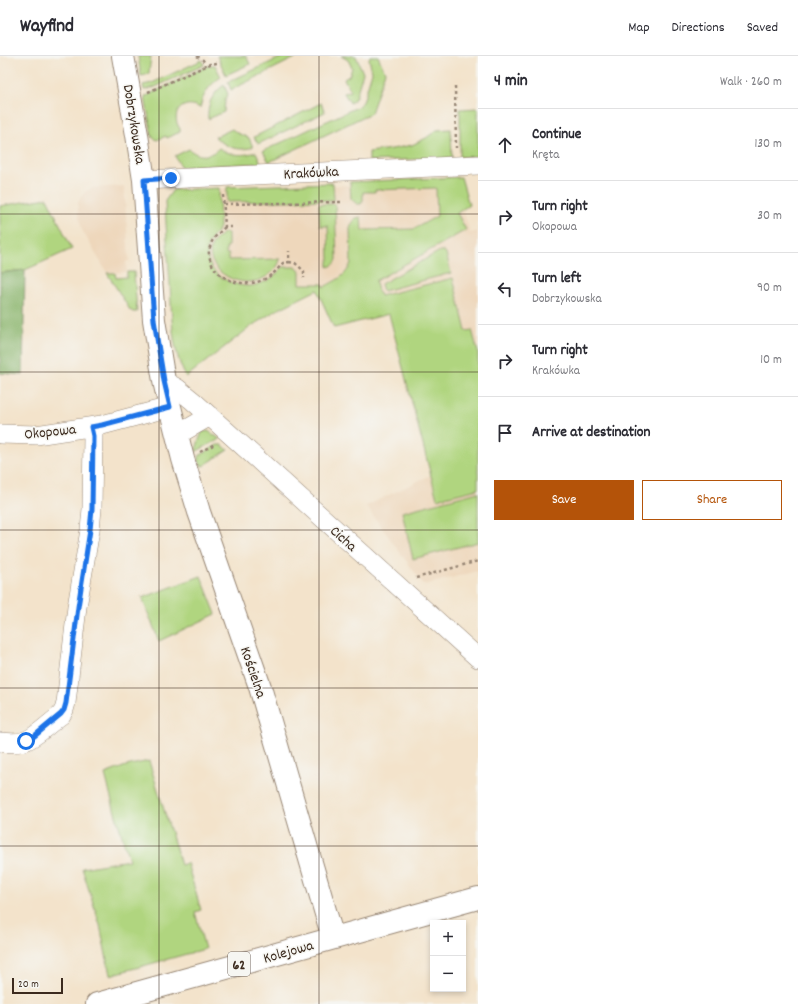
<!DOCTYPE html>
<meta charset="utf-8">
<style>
:root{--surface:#fff;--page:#f7f7f7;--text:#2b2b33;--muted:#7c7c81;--line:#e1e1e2;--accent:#b45309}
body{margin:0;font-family:Dekko,sans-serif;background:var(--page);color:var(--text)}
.controls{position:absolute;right:12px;bottom:12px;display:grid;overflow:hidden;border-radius:0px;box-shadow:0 2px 6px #0003}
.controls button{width:36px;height:36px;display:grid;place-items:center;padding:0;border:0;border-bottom:1px solid var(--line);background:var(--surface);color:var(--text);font:20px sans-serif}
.scale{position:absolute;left:12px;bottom:10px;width:51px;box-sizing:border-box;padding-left:4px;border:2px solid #3b2a1e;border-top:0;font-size:11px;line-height:14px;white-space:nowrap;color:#3b2a1e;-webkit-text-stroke:3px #f6f6f2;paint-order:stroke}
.stop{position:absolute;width:12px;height:12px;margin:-9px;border:3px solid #1a73e8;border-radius:50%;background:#fff}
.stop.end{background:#1a73e8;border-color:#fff;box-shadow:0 1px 4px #0008}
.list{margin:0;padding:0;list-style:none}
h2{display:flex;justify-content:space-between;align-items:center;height:52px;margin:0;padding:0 16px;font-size:17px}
h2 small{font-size:13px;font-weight:400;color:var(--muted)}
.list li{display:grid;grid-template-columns:26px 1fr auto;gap:12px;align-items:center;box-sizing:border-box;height:72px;padding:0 16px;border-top:1px solid var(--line)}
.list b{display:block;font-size:15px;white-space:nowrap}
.list p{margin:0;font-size:13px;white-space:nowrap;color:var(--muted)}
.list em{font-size:13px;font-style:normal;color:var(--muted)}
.actions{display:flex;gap:8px;padding:12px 16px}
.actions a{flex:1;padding:9px 0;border:1px solid var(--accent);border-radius:0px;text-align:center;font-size:14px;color:var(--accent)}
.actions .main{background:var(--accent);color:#fff}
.icon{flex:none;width:22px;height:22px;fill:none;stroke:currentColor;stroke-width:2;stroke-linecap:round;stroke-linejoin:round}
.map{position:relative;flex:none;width:478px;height:948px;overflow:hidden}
header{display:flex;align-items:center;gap:24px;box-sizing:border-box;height:56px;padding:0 20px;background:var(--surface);border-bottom:1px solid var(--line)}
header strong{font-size:19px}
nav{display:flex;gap:22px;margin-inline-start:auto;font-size:14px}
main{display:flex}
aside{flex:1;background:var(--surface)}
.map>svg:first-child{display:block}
.built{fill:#eed7bb}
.green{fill:#b0d57f;stroke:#76804e}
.forest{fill:#8cb66e;stroke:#647046}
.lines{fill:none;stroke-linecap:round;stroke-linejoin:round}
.minor-casing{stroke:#978674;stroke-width:20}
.major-casing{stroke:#978674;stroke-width:24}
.path{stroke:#978674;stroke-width:2.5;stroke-dasharray:3 3;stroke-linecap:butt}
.minor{stroke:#fff;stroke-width:19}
.major{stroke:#fff;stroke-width:22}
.route{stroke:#1a73e8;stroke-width:5}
.grid{fill:none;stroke:#3b2a1e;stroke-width:1;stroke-opacity:0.55}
.labels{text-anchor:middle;stroke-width:3;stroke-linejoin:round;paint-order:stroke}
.shield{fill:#f6f6f2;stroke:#73675e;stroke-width:1}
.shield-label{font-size:14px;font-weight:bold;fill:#3b2a1e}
.street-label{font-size:15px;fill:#3b2a1e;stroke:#f6f6f2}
</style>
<header>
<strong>Wayfind</strong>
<nav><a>Map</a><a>Directions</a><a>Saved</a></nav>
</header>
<main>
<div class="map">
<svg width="478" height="948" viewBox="0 0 478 948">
<rect width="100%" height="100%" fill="#f6f6f2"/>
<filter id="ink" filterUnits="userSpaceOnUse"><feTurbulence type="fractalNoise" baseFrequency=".025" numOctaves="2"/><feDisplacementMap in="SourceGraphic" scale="8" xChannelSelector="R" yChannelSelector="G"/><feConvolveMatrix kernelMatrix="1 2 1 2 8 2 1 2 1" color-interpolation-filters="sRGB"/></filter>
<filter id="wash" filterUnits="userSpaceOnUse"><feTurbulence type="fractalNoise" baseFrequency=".012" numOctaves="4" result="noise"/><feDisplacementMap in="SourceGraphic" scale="16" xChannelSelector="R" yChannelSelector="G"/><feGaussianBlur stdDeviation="0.9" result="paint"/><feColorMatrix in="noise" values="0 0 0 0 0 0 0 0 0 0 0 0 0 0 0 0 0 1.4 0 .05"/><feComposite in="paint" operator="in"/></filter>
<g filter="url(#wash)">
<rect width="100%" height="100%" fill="#f3e3cb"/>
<path class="built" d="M 463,126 L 469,149 L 463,153 L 470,177 L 478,175 L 478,515 L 424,529 L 366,450 L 431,419 L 389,258 L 334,272 L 317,234 L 275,255 L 253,269 L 186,321 L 165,145 L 173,134 Z
M 124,130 L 129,205 L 126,205 L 127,216 L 107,217 L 82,174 L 78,158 L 78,148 L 80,142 L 85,136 L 92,132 Z"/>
<path class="green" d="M 138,0 L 151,0 L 149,17 L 146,19 L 141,20 Z
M 217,0 L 246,0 L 250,8 L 226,19 Z
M 284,0 L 299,0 L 231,34 L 228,26 Z
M 341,0 L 356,0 L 363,17 L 356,40 L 354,44 L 350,47 L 344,37 L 348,35 L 349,36 L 351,35 L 344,23 L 349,20 L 352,12 L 348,4 Z
M 370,0 L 378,0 L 385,16 L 371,57 L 269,106 L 263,95 L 357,51 L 363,46 L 372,16 L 369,3 Z
M 202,4 L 204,9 L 153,32 L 144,34 L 143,29 L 152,27 Z
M 210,9 L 215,9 L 221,21 C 209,29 203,38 200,52 C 184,42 169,57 180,73 L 180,76 L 167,82 L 166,80 L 157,84 L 153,82 L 152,80 L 145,41 L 150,38 Z
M 224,29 L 228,38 L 225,44 L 224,56 L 208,63 C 207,48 212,38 224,29 Z
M 321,47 L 325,56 L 258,88 L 254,81 Z
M 478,52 L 478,100 L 460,101 L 460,53 Z
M 232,73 L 237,77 L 249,82 L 253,91 C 239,96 226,91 215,81 Z
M 451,73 L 452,102 L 369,105 L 369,96 L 392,93 L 412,89 L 426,82 L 437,74 Z
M 219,92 C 231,100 243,100 256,96 L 261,107 L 181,111 L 175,100 L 189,93 C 199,102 210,101 219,92 Z
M 461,121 L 469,149 L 457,157 L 466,174 L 375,225 L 380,240 L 453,222 L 466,275 L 472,274 L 478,296 L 478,433 L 437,443 L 389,258 L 334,272 L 317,234 L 275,255 L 253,269 L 186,321 C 171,293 172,260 170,228 C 168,200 166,173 165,145 L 173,134 L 219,132 L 220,171 C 216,180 206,185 207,197 C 208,218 231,230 249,230 C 253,230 258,228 261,227 C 270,225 277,217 283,211 L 295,211 L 300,215 L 300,228 L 323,228 L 324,231 C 336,224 346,221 351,207 L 350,173 L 351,169 L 356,162 L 361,161 L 362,174 L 414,173 L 437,160 L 436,132 L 375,134 L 375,136 L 363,136 L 363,144 L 361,148 L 357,148 L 351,143 L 350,126 Z
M 333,127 L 334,144 L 227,146 L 227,131 Z
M 47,142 L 72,193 L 25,214 L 0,217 L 0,150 Z
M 319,148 L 335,148 L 337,203 C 336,208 332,210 328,211 L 328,205 L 329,204 L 328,170 L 320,170 Z
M 224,177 L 228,177 L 228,191 L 226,191 L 226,198 L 229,198 L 229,204 L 280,203 C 279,209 275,214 270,218 C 238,244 185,200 224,177 Z
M 440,195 L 444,195 L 446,197 L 451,217 L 383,235 L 381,228 Z
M 127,216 L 134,216 L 137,256 L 133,256 L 130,254 L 107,217 L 115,217 L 116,222 L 127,221 Z
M 208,375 L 220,383 L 195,396 L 199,384 L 202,376 Z
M 217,389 L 222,389 L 228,394 L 203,410 L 203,409 L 201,410 L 199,406 L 199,400 Z
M 478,436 L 478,486 L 413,503 L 402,456 Z
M 201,520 L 216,558 L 159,585 L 142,542 Z
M 149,705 L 181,809 L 187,807 L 201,854 L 195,856 L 205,893 L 110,919 L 100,869 L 82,812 L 129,804 L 114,753 L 105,718 L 126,710 Z"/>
<path class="forest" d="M 25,214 L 23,319 L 0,317 L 0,217 Z"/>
</g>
<g filter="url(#ink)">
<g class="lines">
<g class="minor-casing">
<path id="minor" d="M 144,124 L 478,109
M 164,325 L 177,332 L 193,345 L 478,602
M 0,378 L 36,379 L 102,369 L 170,351
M 177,379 L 210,360
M 0,686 C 8,687 17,688 25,685 C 35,682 52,665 61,659 L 64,654 L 66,647 L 77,551 L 90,474 L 92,453 L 93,380 L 91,371"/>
</g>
<g class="major-casing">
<path id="major" d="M 123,0 L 137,79 L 144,124 L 154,264 L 164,325 L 170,351 L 183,403 L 199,456 L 260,631 L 333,882
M 97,948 L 478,842"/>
</g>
<path class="path" d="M 197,0 L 203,4 L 206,10
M 455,30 L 456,92
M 148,36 L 210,8 L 217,7
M 223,139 L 225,171 L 233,171
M 224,148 L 342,146
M 225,171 C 219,177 212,182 210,191 C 208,195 209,199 210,203 C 215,221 235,229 252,227 C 261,226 270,221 277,214 C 278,213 281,209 283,207 C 283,207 288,206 289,206 L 289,195
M 289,206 L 295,207 L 304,215 L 304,222
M 200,396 L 215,388
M 416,522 L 478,505"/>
<use href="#minor" class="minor"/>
<use href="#major" class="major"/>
</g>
</g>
<g class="lines" filter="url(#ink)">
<path class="route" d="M 26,685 L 32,682 L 61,658 L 64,654 L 66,647 L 78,551 L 90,474 L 92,453 L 93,380 L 91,371 L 102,369 L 170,351 L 164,325 L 154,264 L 144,124 L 171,122"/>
</g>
<path class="grid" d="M 159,0 L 159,948M 319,0 L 319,948M 0,158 L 478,158M 0,316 L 478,316M 0,474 L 478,474M 0,632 L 478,632M 0,790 L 478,790"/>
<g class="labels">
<rect class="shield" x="228" y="896" width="22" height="24" rx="3"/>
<g class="shield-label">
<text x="239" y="913">62</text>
</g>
<g class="street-label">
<text transform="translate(135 68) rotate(81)" y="5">Dobrzykowska</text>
<text transform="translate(311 116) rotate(-3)" y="5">Krakówka</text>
<text transform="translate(50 375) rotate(-6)" y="5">Okopowa</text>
<text transform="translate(344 482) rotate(42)" y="5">Cicha</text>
<text transform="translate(254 616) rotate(71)" y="5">Kościelna</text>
<text transform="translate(288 895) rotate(-16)" y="5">Kolejowa</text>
</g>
</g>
</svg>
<div class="controls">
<button>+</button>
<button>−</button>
</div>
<div class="scale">20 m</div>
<div class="stop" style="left:26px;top:685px"></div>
<div class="stop end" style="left:171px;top:122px"></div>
</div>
<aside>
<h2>4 min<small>Walk · 260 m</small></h2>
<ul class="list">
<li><svg class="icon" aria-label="ahead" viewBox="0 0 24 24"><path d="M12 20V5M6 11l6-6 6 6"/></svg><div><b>Continue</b><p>Kręta</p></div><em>130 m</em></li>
<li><svg class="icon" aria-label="right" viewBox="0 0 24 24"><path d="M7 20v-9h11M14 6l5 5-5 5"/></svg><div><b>Turn right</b><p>Okopowa</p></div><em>30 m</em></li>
<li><svg class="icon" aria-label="left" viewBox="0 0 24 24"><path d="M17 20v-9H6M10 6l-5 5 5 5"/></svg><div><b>Turn left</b><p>Dobrzykowska</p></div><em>90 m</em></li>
<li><svg class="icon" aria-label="right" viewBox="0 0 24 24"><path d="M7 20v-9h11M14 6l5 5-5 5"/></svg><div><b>Turn right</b><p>Krakówka</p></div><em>10 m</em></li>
<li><svg class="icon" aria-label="arrive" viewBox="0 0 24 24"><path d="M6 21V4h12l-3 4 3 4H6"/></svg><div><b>Arrive at destination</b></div></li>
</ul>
<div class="actions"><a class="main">Save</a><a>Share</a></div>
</aside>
</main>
